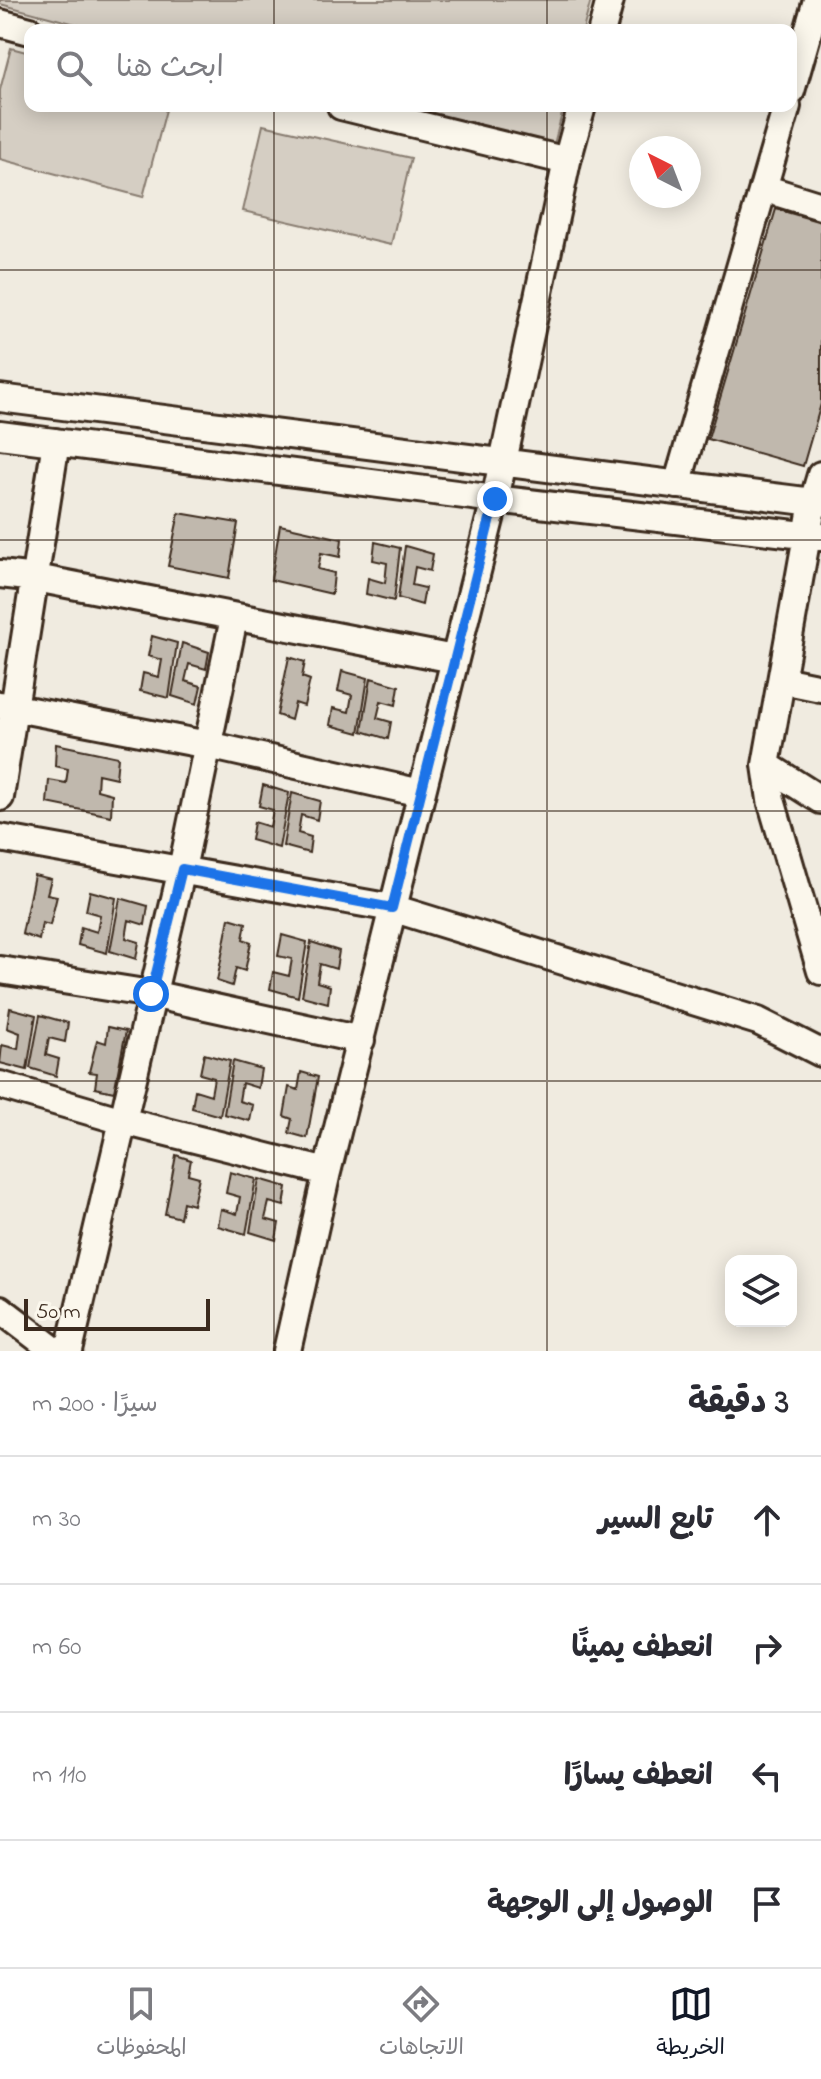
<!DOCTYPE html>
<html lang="ar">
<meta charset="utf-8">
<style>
:root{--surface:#fff;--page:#f7f7f7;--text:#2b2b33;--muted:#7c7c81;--line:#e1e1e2;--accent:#111827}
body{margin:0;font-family:"Indie Flower","Playpen Sans Arabic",sans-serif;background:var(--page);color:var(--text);direction:rtl}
.controls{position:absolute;right:24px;bottom:24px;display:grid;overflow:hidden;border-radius:16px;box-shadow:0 4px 20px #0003}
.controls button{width:72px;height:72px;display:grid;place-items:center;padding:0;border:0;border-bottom:2px solid var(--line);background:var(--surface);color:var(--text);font:40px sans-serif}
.compass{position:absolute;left:629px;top:136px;width:72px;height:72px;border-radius:50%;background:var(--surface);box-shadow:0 4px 20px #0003;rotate:318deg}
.scale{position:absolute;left:24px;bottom:20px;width:186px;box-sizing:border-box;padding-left:8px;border:4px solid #3b2a1e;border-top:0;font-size:22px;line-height:28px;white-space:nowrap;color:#3b2a1e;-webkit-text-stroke:6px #fbf7ec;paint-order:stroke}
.stop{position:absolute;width:24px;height:24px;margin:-18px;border:6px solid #1a73e8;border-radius:50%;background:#fff}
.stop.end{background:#1a73e8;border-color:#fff;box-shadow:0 2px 8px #0008}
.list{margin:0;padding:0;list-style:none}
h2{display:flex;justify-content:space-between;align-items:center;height:104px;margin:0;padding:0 32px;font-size:34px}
h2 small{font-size:26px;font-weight:400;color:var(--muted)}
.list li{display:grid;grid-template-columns:52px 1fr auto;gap:24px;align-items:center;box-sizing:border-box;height:128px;padding:0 32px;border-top:2px solid var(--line)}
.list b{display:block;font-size:30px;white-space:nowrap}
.list em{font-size:26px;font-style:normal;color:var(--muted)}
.icon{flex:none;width:44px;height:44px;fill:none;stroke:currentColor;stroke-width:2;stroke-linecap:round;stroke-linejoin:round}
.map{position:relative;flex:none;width:821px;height:1351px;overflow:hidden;direction:ltr}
.search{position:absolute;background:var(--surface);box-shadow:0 4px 20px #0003;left:24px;right:24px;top:24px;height:88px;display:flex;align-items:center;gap:20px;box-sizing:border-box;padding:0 28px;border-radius:16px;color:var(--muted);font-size:30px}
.sheet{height:616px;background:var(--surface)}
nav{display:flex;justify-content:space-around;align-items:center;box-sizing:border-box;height:112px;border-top:2px solid var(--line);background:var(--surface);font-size:22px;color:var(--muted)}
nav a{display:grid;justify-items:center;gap:4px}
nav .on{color:var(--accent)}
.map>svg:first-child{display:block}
.green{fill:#d5cec3;stroke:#887c70;stroke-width:2}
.building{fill:#c0b8ad;stroke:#3b2a1e;stroke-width:2}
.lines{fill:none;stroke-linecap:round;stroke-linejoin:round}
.minor-casing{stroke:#3b2a1e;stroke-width:32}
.minor{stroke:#fbf7ec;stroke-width:26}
.route{stroke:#1a73e8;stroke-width:10}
.grid{fill:none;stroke:#3b2a1e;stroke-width:2;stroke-opacity:0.55}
</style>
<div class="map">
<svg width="821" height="1351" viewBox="0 0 821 1351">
<rect width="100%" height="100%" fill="#f0ebe0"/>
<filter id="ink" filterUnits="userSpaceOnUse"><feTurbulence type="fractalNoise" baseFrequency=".0125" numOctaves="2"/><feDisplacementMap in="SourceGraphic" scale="16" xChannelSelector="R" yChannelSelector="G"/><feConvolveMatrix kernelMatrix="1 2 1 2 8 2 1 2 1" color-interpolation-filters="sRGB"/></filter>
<g filter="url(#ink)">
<path class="green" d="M 0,0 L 591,0 L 583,30 L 98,30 L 0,4 Z
M 11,48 L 30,53 L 30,106 L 167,106 L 143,197 L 0,159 L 0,90 Z
M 391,106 L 564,106 L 553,148 Z
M 263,125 L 411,158 L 391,245 L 243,211 Z"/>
<path class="building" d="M 776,209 L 821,222 L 821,404 L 803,466 L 708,439 Z
M 179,513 L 238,523 L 229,578 L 168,566 Z
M 280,525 L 342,539 L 340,557 L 321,553 L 318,569 L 334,573 L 332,594 L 271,580 Z
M 375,542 L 400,548 L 394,601 L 366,594 L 368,578 L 385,583 L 387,563 L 373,560 Z
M 405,546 L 433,554 L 430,571 L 415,567 L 412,585 L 425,588 L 422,605 L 398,598 Z
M 152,636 L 177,643 L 169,698 L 140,691 L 143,673 L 159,677 L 162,660 L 148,656 Z
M 182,643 L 209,652 L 206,669 L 189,664 L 185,681 L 201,686 L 197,704 L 172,696 Z
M 289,657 L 305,662 L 302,677 L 310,680 L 304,706 L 295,703 L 291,720 L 277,715 Z
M 342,671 L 368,678 L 359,733 L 330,725 L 333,708 L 349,712 L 352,695 L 338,691 Z
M 371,678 L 399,686 L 396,705 L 381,701 L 377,718 L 391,722 L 388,739 L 362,731 Z
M 56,744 L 118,757 L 116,778 L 98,774 L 97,790 L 112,794 L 111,816 L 47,803 L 49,780 L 66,783 L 68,769 L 55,766 Z
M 263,785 L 289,793 L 279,848 L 251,840 L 254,822 L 270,827 L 273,810 L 259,806 Z
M 292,793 L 320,801 L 317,820 L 301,815 L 298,833 L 311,837 L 309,853 L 283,846 Z
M 34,875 L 51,879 L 47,894 L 57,896 L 50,925 L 42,923 L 39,940 L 22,934 Z
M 90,891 L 116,898 L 107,953 L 78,945 L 81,927 L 97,932 L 100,915 L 86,911 Z
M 120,898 L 148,906 L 145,925 L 129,920 L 126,938 L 139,942 L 136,959 L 110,951 Z
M 229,918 L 246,923 L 243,939 L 251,942 L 245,971 L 236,968 L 232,986 L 217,981 Z
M 282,935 L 307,942 L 298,997 L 270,989 L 273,972 L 289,976 L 292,959 L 278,956 Z
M 311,942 L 339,951 L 336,969 L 320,964 L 317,982 L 330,986 L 328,1003 L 302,996 Z
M 10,1008 L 36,1015 L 27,1070 L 0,1063 L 2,1045 L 18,1049 L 20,1033 L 7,1028 Z
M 40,1015 L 68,1023 L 65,1042 L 49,1038 L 46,1055 L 59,1059 L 56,1076 L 30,1068 Z
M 108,1027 L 126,1031 L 114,1092 L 95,1088 L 97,1073 L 89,1072 L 97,1040 L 106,1043 Z
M 204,1054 L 230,1061 L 220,1116 L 192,1108 L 195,1090 L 211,1095 L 214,1078 L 200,1074 Z
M 233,1061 L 261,1069 L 258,1088 L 242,1083 L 239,1101 L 253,1105 L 250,1121 L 224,1114 Z
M 301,1072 L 318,1077 L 307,1138 L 289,1133 L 292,1119 L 284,1116 L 289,1087 L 298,1090 Z
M 176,1155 L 191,1160 L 188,1174 L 199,1177 L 193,1205 L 183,1202 L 180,1218 L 165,1214 Z
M 230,1172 L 256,1179 L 246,1234 L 218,1226 L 221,1209 L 237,1214 L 240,1197 L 226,1193 Z
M 259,1179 L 287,1187 L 284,1206 L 269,1202 L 265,1219 L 279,1223 L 276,1240 L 250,1232 Z"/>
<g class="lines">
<g class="minor-casing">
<path id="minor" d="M 0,23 L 30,31
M 602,30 L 610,0
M 791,91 L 817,0
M 341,106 L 567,161
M 763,188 L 821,206
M 0,398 L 821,503
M 0,435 L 495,499 L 821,537
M 821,475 L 813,502 L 766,765 L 771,800 L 821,971
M 677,485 L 787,106
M 0,574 L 36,578 L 454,659
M 782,680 L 821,688
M 0,705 L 208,745 L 421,793
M 766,765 L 821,800
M 0,797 L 56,442
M 0,838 L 392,908 L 758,1021 L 821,1053
M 0,970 L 151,994 L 361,1040
M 0,1085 L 123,1121 L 327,1172
M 0,1309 L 55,1351
M 69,1351 L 182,869 L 234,618
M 287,1351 L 327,1172 L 495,499 L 567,161 L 582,106"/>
</g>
<use href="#minor" class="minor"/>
</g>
</g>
<g class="lines" filter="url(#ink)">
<path class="route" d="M 151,994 L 182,869 L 392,908 L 495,499"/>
</g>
<path class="grid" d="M 274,0 L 274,30M 547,0 L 547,30M 274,106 L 274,1351M 547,106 L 547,1351M 0,270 L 821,270M 0,540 L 821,540M 0,811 L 821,811M 0,1081 L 821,1081"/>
</svg>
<div class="controls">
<button><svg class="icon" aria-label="layers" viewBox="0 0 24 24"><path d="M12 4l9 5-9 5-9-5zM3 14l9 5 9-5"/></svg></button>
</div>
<svg class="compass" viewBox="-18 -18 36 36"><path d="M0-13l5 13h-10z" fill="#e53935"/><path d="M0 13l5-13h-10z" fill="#7c7c81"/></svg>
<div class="scale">50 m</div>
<div class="stop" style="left:151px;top:994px"></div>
<div class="stop end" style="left:495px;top:499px"></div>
<div class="search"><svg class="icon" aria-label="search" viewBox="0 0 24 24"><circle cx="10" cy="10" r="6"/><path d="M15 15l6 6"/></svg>ابحث هنا</div>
</div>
<section class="sheet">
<h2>3 دقيقة<small>سيرًا · 200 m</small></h2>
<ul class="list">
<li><svg class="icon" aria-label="ahead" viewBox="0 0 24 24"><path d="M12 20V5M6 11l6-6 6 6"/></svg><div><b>تابع السير</b></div><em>30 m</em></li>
<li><svg class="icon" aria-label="right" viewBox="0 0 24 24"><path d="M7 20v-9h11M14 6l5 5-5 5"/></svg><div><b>انعطف يمينًا</b></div><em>60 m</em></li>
<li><svg class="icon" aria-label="left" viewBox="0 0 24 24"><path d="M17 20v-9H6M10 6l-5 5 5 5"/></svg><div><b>انعطف يسارًا</b></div><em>110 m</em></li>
<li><svg class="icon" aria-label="arrive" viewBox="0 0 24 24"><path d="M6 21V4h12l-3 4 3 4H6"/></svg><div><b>الوصول إلى الوجهة</b></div></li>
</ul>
</section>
<nav>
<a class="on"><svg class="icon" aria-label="map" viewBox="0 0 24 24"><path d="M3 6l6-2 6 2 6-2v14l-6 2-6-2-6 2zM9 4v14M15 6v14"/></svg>الخريطة</a>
<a><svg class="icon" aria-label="directions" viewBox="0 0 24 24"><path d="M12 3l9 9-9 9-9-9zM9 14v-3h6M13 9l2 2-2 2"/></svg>الاتجاهات</a>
<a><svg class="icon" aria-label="saved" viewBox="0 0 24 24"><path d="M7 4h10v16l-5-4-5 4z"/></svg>المحفوظات</a>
</nav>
